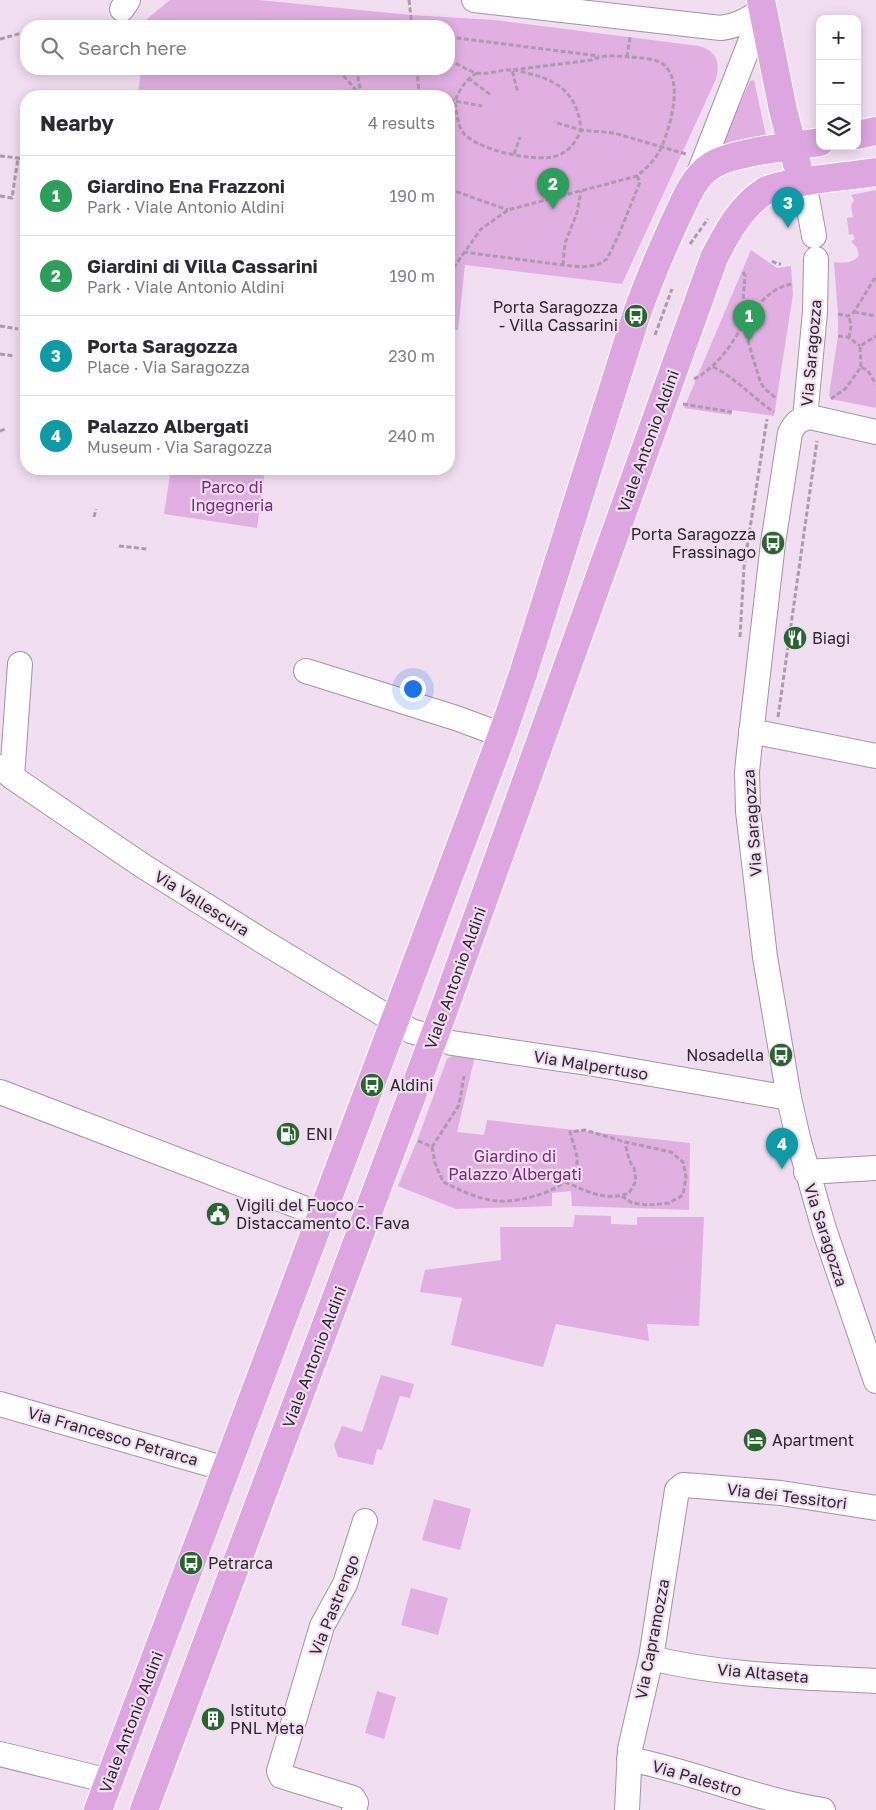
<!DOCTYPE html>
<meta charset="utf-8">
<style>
:root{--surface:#fff;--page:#f2f2f3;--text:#2b2b33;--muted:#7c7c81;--line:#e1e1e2;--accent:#27662e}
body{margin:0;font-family:"Golos Text",sans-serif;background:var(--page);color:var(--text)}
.controls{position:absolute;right:15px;top:15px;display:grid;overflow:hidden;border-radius:10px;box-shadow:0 2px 12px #0003}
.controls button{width:45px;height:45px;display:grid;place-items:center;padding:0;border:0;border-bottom:1px solid var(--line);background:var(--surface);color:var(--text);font:25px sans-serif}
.you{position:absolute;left:412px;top:688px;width:18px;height:18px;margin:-12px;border:4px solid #fff;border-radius:50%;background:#1a73e8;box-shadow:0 0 0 8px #1a73e833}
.badge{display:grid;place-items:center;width:32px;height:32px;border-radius:50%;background:var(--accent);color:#fff;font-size:16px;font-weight:700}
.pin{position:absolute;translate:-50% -41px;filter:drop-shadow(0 1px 2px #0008)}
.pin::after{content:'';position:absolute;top:26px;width:18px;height:15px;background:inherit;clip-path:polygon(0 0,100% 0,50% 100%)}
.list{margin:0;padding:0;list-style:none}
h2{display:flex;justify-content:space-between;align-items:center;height:65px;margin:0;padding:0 20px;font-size:21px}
h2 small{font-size:16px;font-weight:400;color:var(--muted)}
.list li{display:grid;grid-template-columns:32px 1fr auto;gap:15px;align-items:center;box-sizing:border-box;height:80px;padding:0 20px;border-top:1px solid var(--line)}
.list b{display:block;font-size:19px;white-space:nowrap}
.list p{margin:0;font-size:16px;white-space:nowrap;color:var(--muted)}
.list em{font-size:16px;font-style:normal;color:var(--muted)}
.icon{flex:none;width:28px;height:28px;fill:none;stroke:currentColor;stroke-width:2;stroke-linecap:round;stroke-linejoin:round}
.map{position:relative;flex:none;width:876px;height:1810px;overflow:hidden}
.search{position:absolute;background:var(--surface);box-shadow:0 2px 12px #0003;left:20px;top:20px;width:435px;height:55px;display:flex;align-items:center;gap:12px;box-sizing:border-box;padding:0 18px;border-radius:20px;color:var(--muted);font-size:19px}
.panel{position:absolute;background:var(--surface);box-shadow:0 2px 12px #0003;left:20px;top:90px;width:435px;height:385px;border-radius:20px}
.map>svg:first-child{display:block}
.green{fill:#e2afe3}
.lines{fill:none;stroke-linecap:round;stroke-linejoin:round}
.minor-casing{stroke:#a492a4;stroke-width:26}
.major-casing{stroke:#fff;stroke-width:30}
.path{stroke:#ab9cab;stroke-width:3;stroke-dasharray:5 2.5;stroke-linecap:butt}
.minor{stroke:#fff;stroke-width:24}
.major{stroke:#dda6e0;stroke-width:28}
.labels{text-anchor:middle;stroke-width:4.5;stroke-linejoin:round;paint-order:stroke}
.poi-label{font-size:16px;fill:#2e272f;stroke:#f1def1;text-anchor:start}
.street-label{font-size:16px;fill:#2e272f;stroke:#f1def1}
.park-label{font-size:16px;fill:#77297c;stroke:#f1def1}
</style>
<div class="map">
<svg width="876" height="1810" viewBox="0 0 876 1810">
<rect width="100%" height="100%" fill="#f1def1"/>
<path class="green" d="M 170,0 L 258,0 L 411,15 L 495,20 L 699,46 C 717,51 720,62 716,79 L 622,284 L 465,265 L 458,330 L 449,330 L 449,96 L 138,96 L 141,69 L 449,69 L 449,26 L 146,26 L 147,19 Z
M 754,80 L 767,140 L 720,148 L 750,81 Z
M 876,190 L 876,408 L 831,399 L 829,395 L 838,336 L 838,314 L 834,262 C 843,263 854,264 859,255 L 857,248 L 851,241 L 855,239 L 853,234 L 849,235 L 847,218 L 853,217 L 851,206 L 854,200 L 851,195 Z
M 751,250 L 777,268 L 791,266 L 793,294 L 774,416 L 732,410 L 731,415 L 684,408 Z
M 171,469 L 265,469 L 257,528 L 164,514 Z
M 454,1055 L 475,1056 L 457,1132 L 484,1135 L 487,1120 L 690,1143 L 689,1210 L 572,1206 L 571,1191 L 552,1193 L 552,1206 L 456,1209 L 398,1186 L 417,1141 L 447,1059 Z
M 575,1215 L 611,1216 L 611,1224 L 637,1225 L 637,1217 L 704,1217 L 699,1326 L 647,1324 L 649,1341 L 556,1324 L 543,1367 L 451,1345 L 462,1298 L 420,1292 L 425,1270 L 501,1260 L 500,1227 L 573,1227 Z
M 381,1375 L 414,1384 L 410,1398 L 400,1396 L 382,1450 L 377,1449 L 373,1465 L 338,1457 L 334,1445 L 342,1426 L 362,1432 Z
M 434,1499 L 471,1509 L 460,1550 L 422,1540 Z
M 411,1588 L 448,1598 L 438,1635 L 401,1625 Z
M 377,1691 L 396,1697 L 384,1739 L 365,1733 Z"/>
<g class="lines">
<g class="minor-casing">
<path id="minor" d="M 474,0 L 721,28 C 738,26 749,19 763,9
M 122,9 L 128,0
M 697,178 L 763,9
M 803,182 L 808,203 L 814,236
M 805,418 L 815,312 L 816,259
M 876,432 L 810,417 C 799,419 795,423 790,433 L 773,543 L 749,752 L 747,772 L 748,811 L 765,957 L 789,1098 L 798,1138 L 824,1229 L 876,1381
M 306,671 L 456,718 L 502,735
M 751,731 L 876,756
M 0,767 L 12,777 L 143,866 L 264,942 L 411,1031 L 452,1043 L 594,1064 L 789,1098
M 12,777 L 20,664
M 0,1092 L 311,1211 L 320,1220
M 806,1172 L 876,1168
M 0,1404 L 226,1469
M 651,1658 C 724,1676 801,1677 876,1681
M 0,1754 L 109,1781
M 629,1759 C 695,1772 757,1800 823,1810
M 354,1810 L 356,1803 L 353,1798 L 281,1776 L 279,1771 L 322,1626 L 345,1584 L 365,1521
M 627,1810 L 630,1749 L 651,1658 L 677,1490 L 683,1485 L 697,1486 L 781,1493 L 876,1508"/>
</g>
<g class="major-casing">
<path id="major" d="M 761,0 L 783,110 L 797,164
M 857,135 L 876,131
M 98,1810 L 502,735 L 523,674 L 636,316 C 647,284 660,254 674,223 C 684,203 692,178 711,166 C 731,152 794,146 820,142
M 144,1810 L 441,1018 L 714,258 C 726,234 741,206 765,191 C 774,186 785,185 795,183 C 822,178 849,176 876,172"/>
</g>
<path class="path" d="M 409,0 L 412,26
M 357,26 L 372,24 L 378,26
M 449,37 L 599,56
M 0,39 L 26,32
M 627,57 L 630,37
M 449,60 C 458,64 468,71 477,73 C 489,75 501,69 512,70 C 519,70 525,73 531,74 C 563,82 578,98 581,130 L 614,133 L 686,154
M 340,69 L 342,74 L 361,96
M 360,69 L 358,79 L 362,96
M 417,69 L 419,93 L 436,96
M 477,73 C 465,80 460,89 455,101 L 482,106
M 75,74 L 76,69
M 468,78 L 491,95
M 449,100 L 455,101 C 456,111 457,122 462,131 C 474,150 539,164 559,155 C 571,150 576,141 581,130 L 554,122
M 514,154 L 520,137
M 0,156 L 18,158
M 449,189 L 508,210
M 0,196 L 12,198 L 18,158 L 23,159
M 690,244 L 708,219
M 463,252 L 563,265 L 582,267 L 597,265 L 607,259 L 619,234 L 640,182 L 637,176
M 772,261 L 777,264 L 781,264
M 563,265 L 565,243 L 577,213 L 581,191
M 743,272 L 745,276 L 742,313 L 743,324
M 449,274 L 481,229 L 508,210 L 637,176 C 647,168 657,158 662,146 C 670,126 684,82 664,65 C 656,58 640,58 630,57 C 618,56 603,54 592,60 L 512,70 L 518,93
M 854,312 L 876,316
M 838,314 L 848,316 L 854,312 L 876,276
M 743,325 C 757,307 769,287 793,284
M 0,326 L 18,329
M 655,335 L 672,289
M 838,336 L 848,337 L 860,346
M 849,338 L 851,327 L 849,315
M 0,354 L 14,356
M 713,367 C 736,378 753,398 774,412
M 861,367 L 860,346 L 876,336
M 694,379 C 717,367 730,347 743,325 L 760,381 L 764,388 L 777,399
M 831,399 L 846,388 L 861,367 L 868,371 L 876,384
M 683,404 L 732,412
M 0,431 L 5,429
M 94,517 L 96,509
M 119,546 L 147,549
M 740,637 L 744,567 L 767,419
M 778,717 L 817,441
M 418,1141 L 432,1147 L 435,1163 L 443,1182 C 460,1190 478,1199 497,1201 C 520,1203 580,1189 577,1158 C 576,1150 572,1140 570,1132 L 585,1130 L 625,1142 L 671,1152 L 683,1162 L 686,1176 L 683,1195 L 669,1203 L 648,1205 L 632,1203 L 622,1196
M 432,1147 L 459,1105 L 464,1076
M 565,1182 C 586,1191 607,1202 629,1193 L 636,1181 L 634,1168 L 629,1160 L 625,1142"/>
<use href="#minor" class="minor"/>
<use href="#major" class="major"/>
</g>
<defs>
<g id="bus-disc" transform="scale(1.25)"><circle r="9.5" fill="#27662e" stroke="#f1def1"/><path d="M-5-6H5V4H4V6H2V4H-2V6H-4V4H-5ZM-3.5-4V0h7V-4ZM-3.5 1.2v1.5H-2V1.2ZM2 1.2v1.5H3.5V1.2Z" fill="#fff"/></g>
<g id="restaurant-disc" transform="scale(1.25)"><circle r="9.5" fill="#27662e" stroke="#f1def1"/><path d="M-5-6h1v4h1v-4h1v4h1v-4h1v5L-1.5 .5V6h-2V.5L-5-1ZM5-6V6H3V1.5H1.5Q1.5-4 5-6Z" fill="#fff"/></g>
<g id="fuel-disc" transform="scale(1.25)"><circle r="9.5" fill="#27662e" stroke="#f1def1"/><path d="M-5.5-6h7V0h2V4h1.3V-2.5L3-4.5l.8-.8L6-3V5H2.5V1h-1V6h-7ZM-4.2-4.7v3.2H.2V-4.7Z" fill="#fff"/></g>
<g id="civic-disc" transform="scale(1.25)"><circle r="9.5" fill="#27662e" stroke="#f1def1"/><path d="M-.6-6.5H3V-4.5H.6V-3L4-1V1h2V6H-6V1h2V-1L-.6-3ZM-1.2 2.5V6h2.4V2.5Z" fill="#fff"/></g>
<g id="hotel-disc" transform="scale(1.25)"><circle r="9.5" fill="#27662e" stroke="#f1def1"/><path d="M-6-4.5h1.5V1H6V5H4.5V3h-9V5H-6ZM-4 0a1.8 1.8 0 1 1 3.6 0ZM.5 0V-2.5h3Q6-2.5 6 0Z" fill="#fff"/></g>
<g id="building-disc" transform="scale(1.25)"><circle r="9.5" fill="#27662e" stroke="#f1def1"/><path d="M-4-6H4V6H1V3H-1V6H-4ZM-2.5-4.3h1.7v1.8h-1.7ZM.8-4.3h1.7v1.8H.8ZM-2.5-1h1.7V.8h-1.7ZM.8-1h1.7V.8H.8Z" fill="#fff"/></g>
</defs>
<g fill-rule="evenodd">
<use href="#bus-disc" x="636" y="316"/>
<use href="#bus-disc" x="773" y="543"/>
<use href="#restaurant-disc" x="795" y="638"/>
<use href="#bus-disc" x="781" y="1055"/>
<use href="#bus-disc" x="372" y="1085"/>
<use href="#fuel-disc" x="288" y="1134"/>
<use href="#civic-disc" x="218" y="1214"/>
<use href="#hotel-disc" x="755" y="1440"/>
<use href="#bus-disc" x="191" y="1563"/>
<use href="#building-disc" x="213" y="1719"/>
</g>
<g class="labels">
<g class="poi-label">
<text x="618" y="313" text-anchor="end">Porta Saragozza<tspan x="618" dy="18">- Villa Cassarini</tspan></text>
<text x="756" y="540" text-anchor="end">Porta Saragozza<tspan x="756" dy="18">Frassinago</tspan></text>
<text x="812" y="644">Biagi</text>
<text x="764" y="1061" text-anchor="end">Nosadella</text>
<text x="390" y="1091">Aldini</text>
<text x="306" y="1140">ENI</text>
<text x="236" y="1211">Vigili del Fuoco -<tspan x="236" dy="18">Distaccamento C. Fava</tspan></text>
<text x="772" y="1446">Apartment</text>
<text x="208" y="1569">Petrarca</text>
<text x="230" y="1716">Istituto<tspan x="230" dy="18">PNL Meta</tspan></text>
</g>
<g class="street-label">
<text transform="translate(811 353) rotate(-85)" y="6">Via Saragozza</text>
<text transform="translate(648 441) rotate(-70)" y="6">Viale Antonio Aldini</text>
<text transform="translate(752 823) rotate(-94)" y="6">Via Saragozza</text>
<text transform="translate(202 903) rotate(32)" y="6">Via Vallescura</text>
<text transform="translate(455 978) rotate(-70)" y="6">Viale Antonio Aldini</text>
<text transform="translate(591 1065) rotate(9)" y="6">Via Malpertuso</text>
<text transform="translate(826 1235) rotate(72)" y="6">Via Saragozza</text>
<text transform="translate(314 1357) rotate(-69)" y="6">Viale Antonio Aldini</text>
<text transform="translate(113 1436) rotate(16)" y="6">Via Francesco Petrarca</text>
<text transform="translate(787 1496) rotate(7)" y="6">Via dei Tessitori</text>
<text transform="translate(334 1605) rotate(-68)" y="6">Via Pastrengo</text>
<text transform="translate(652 1639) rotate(-79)" y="6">Via Capramozza</text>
<text transform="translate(763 1673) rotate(5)" y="6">Via Altaseta</text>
<text transform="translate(131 1722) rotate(-69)" y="6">Viale Antonio Aldini</text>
<text transform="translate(697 1778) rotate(16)" y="6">Via Palestro</text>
</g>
<g class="park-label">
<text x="232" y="493">Parco di<tspan x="232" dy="18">Ingegneria</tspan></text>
<text x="515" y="1162">Giardino di<tspan x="515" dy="18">Palazzo Albergati</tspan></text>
</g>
</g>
</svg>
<div class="controls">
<button>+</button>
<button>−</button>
<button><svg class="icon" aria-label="layers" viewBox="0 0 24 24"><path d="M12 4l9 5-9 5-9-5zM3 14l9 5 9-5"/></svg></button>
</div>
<div class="you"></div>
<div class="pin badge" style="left:749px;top:341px;background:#2e9e5b">1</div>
<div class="pin badge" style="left:553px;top:209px;background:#2e9e5b">2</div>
<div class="pin badge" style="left:788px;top:228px;background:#0f9aa8">3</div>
<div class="pin badge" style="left:782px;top:1169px;background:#0f9aa8">4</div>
<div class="search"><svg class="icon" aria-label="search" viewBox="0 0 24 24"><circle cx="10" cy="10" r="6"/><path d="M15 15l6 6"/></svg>Search here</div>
<section class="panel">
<h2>Nearby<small>4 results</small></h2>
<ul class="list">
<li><span class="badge" style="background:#2e9e5b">1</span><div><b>Giardino Ena Frazzoni</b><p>Park · Viale Antonio Aldini</p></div><em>190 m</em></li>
<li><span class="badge" style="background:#2e9e5b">2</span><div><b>Giardini di Villa Cassarini</b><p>Park · Viale Antonio Aldini</p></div><em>190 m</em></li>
<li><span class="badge" style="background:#0f9aa8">3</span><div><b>Porta Saragozza</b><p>Place · Via Saragozza</p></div><em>230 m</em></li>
<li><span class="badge" style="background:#0f9aa8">4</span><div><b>Palazzo Albergati</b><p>Museum · Via Saragozza</p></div><em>240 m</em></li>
</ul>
</section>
</div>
